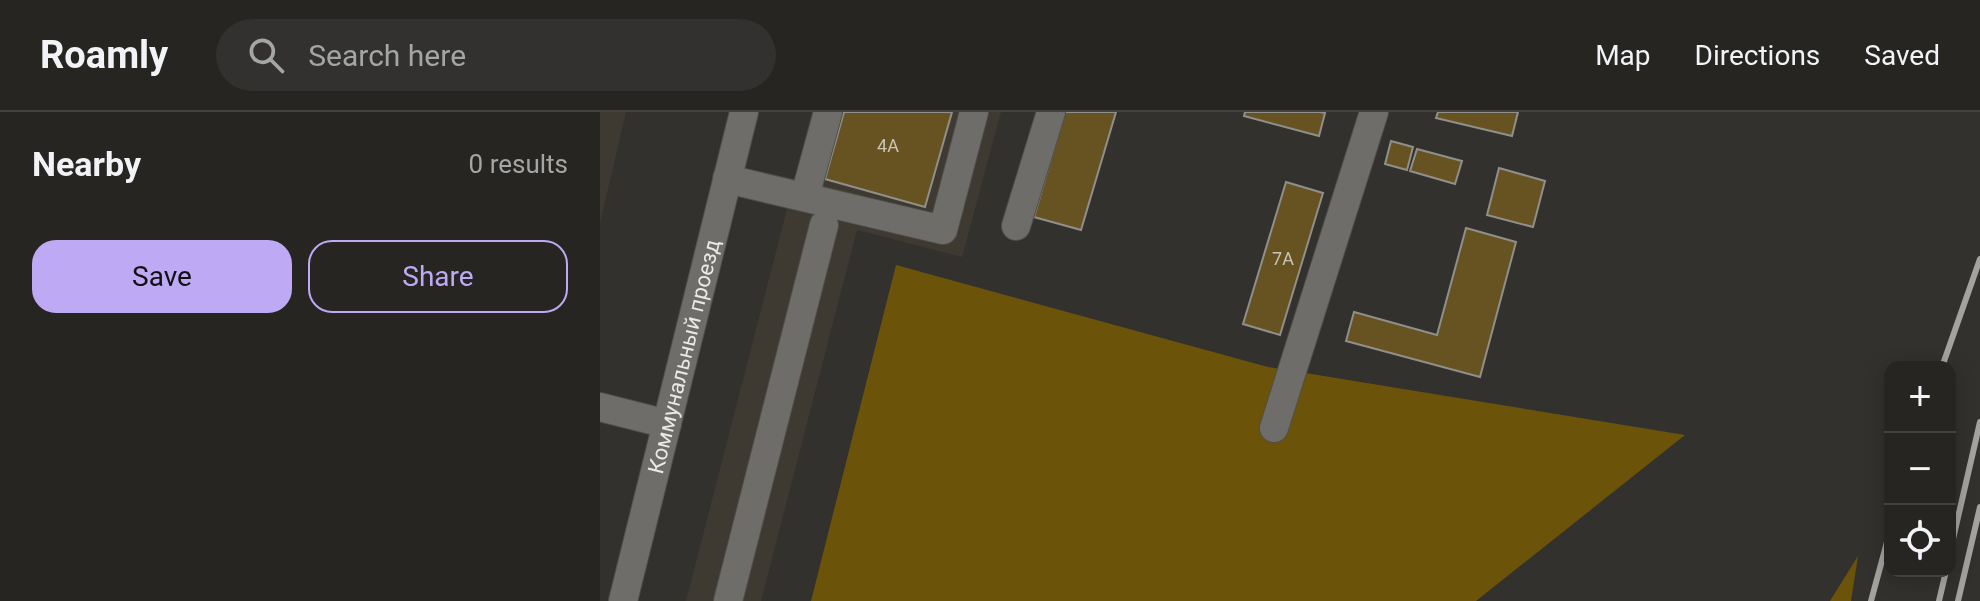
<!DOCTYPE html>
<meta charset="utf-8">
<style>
:root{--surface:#262522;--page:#32312f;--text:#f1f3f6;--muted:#a4a5a5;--line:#424240;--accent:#bea9f5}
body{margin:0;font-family:Roboto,sans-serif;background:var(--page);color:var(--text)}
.controls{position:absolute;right:24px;bottom:24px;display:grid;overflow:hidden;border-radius:16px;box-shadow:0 4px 20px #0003}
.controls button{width:72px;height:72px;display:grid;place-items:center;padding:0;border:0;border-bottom:2px solid var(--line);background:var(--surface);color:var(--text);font:40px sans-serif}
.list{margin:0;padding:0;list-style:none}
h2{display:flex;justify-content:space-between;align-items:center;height:104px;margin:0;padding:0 32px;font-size:34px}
h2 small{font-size:26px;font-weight:400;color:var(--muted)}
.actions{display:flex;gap:16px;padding:24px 32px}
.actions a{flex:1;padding:18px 0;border:2px solid var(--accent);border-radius:24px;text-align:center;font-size:28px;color:var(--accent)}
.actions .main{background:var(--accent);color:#111}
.icon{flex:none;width:44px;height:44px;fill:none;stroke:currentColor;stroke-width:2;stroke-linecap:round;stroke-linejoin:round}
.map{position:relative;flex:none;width:1380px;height:489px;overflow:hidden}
header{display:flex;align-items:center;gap:48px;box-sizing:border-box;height:112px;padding:0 40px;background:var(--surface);border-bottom:2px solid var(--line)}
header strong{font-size:38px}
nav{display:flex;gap:44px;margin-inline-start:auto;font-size:28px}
.search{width:560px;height:72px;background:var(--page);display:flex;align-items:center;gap:20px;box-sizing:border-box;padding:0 28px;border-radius:44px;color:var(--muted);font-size:30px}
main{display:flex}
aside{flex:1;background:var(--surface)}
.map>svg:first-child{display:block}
.built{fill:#3e3a32}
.green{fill:#6c530a}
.building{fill:#675321;stroke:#908f8b;stroke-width:2}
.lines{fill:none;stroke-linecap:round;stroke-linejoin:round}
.minor-casing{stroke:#504f4c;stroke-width:30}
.minor{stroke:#6e6d6a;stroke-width:28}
.rail{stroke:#a2a2a0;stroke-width:6}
.labels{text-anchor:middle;stroke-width:8;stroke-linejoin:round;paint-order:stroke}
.number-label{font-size:18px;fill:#c8c4b6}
.street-label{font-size:22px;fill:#e9e9e7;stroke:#32312e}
</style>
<header>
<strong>Roamly</strong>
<div class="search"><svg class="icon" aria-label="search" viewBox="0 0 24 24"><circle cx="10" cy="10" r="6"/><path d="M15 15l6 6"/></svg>Search here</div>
<nav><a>Map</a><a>Directions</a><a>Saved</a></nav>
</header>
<main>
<aside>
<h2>Nearby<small>0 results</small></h2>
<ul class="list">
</ul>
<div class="actions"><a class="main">Save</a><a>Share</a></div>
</aside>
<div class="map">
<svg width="1380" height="489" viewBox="0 0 1380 489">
<rect width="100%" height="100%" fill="#32312e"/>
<path class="built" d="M 0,0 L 26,0 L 0,111 Z
M 212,0 L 401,0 L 362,145 L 257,118 L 161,489 L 86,489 Z"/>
<path class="green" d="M 296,153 L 668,255 L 1085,323 L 876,489 L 211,489 Z
M 1258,444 L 1251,489 L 1230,489 Z"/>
<path class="building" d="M 244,0 L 352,0 L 325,95 L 225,67 Z
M 465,0 L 516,0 L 481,118 L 434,105 Z
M 645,0 L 720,0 L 725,1 L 719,24 L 644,4 Z
M 838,0 L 918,0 L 912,24 L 836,6 Z
M 791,29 L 813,35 L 807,58 L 785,52 Z
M 817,37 L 862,49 L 855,72 L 810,59 Z
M 899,56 L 945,69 L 933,115 L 887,103 Z
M 686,70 L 723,81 L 680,223 L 643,212 Z
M 866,116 L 916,130 L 880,265 L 746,229 L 754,200 L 837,223 Z"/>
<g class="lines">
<g class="minor-casing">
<g id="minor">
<path d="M 127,67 L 343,118 L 374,0"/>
<path d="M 205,84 L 228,0"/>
<path d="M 416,114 L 451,0"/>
<path d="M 0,295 L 67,312"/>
<path d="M 674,316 L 774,0"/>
<path id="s1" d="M 23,489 L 144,0"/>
<path d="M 128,489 L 224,113"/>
</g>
</g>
<use href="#minor" class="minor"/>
<path class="rail" d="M 1342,255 L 1380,147
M 1350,440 L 1380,310
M 1271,489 L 1290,419
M 1339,489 L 1346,459
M 1358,489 L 1380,395"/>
</g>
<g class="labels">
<g class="number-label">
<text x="288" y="40">4А</text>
<text x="683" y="153">7А</text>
</g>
<g class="street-label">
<text dy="8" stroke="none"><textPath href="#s1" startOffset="252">Коммунальный проезд</textPath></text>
</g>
</g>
</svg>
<div class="controls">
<button>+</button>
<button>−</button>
<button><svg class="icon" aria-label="locate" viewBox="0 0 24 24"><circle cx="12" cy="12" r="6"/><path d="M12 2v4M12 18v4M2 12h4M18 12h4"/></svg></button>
</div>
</div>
</main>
